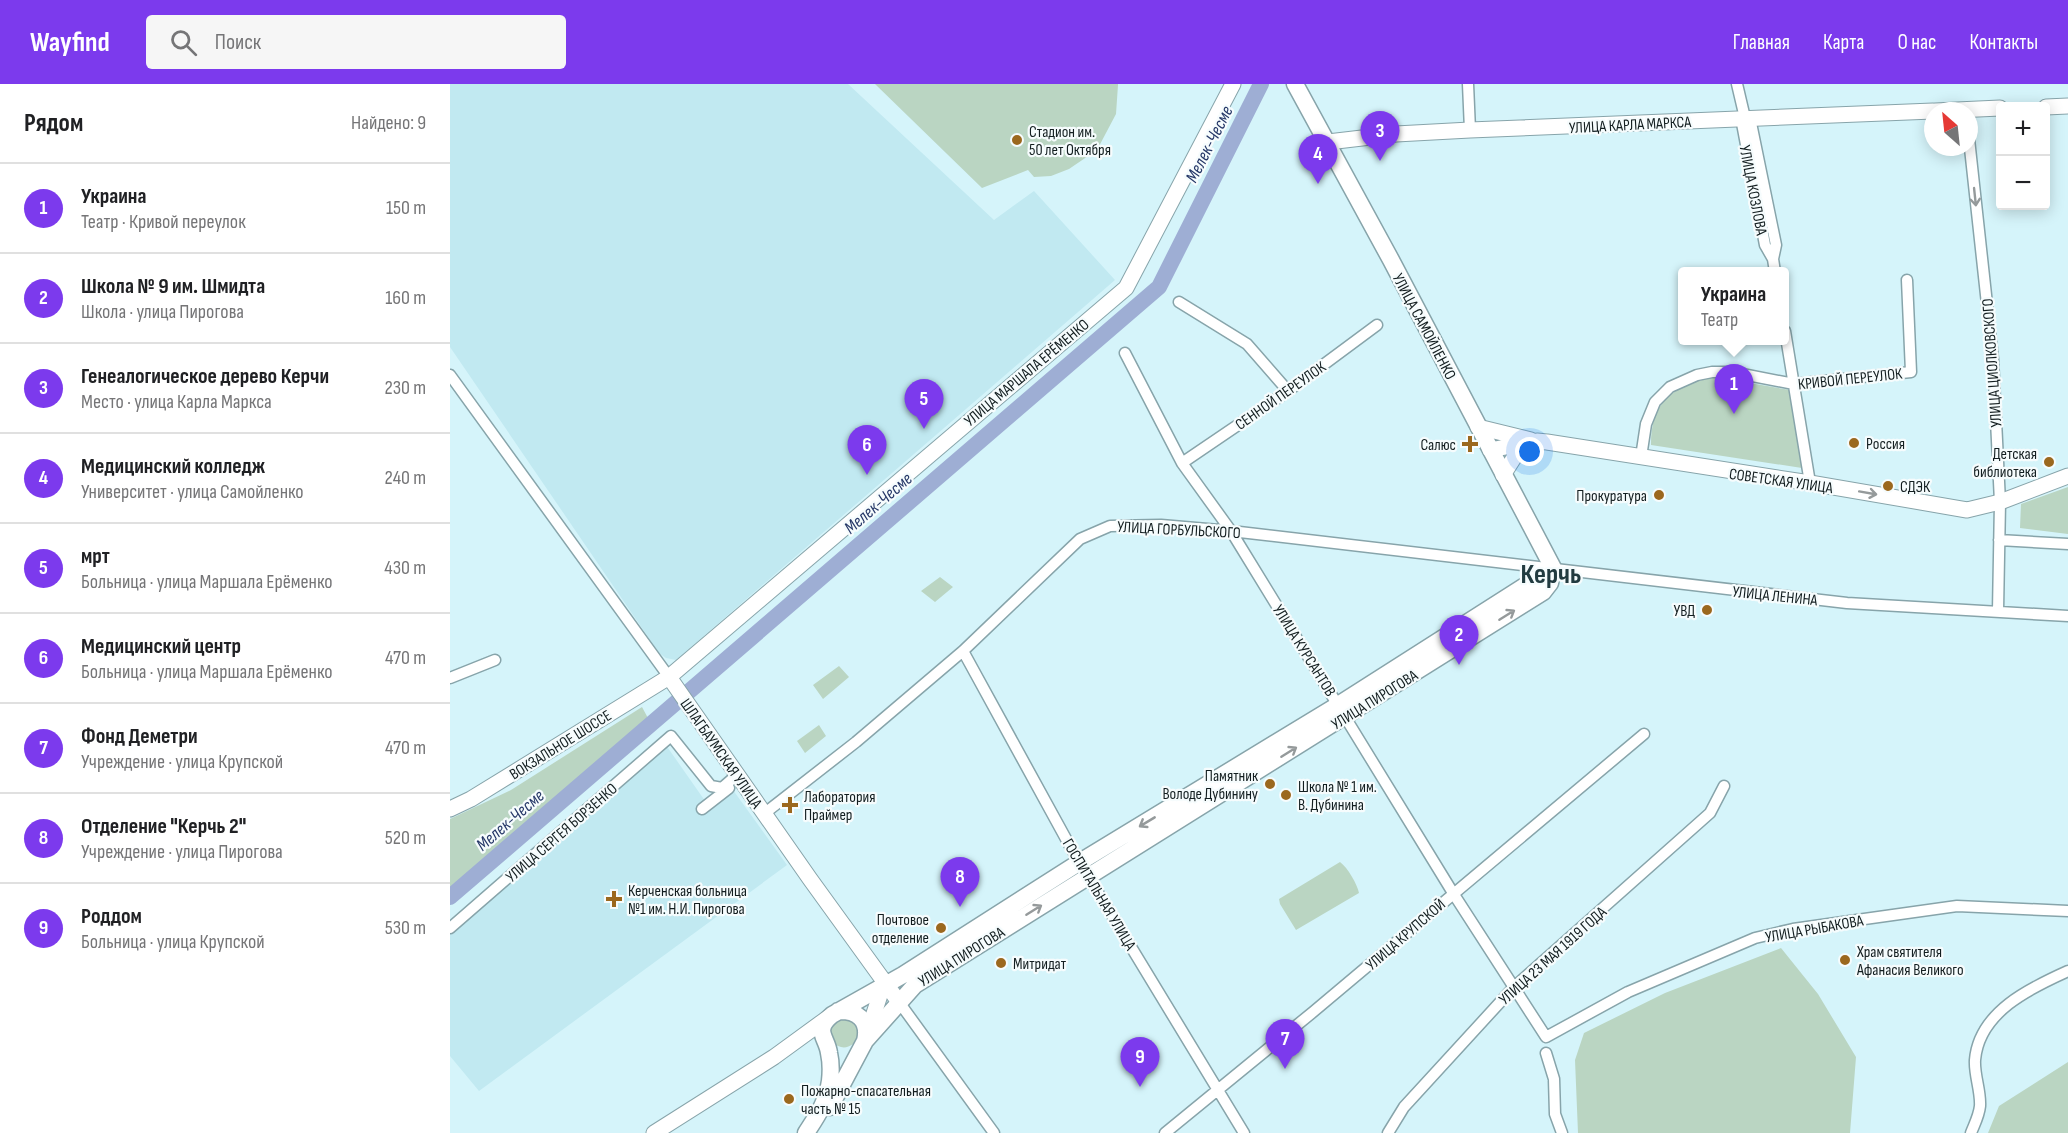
<!DOCTYPE html>
<html lang="ru">
<meta charset="utf-8">
<style>
:root{--surface:#fff;--page:#f6f6f6;--text:#202124;--muted:#757577;--line:#e0e0e0;--accent:#7c3aed}
body{margin:0;font-family:"Sofia Sans Condensed",sans-serif;background:var(--page);color:var(--text)}
.controls{position:absolute;right:18px;top:18px;display:grid;overflow:hidden;border-radius:6px;box-shadow:0 3px 15px #0003}
.controls button{width:54px;height:54px;display:grid;place-items:center;padding:0;border:0;border-bottom:2px solid var(--line);background:var(--surface);color:var(--text);font:30px sans-serif}
.compass{position:absolute;left:1474px;top:18px;width:54px;height:54px;border-radius:50%;background:var(--surface);box-shadow:0 3px 15px #0003;rotate:333deg}
.you{position:absolute;left:1080px;top:368px;width:21px;height:21px;margin:-15px;border:4px solid #fff;border-radius:50%;background:#1a73e8;box-shadow:0 0 0 9px #1a73e833}
.badge{display:grid;place-items:center;width:39px;height:39px;border-radius:50%;background:var(--accent);color:#fff;font-size:20px;font-weight:700}
.pin{position:absolute;translate:-50% -50px;filter:drop-shadow(0 2px 3px #0008)}
.pin::after{content:'';position:absolute;top:32px;width:21px;height:18px;background:inherit;clip-path:polygon(0 0,100% 0,50% 100%)}
.popup{position:absolute;left:1228px;top:183px;width:111px;height:78px;box-sizing:border-box;display:grid;place-content:center;border-radius:6px;background:var(--surface);filter:drop-shadow(0 2px 4px #0005);font-size:20px;white-space:nowrap;color:var(--muted)}
.popup b{font-size:22px;color:var(--text)}
.popup::after{content:'';position:absolute;left:50%;top:100%;margin-left:-12px;border:12px solid transparent;border-top-color:var(--surface)}
.list{margin:0;padding:0;list-style:none}
h2{display:flex;justify-content:space-between;align-items:center;height:78px;margin:0;padding:0 24px;font-size:26px}
h2 small{font-size:20px;font-weight:400;color:var(--muted)}
.list li{display:grid;grid-template-columns:39px 1fr auto;gap:18px;align-items:center;box-sizing:border-box;height:90px;padding:0 24px;border-top:2px solid var(--line)}
.list b{display:block;font-size:22px;white-space:nowrap}
.list p{margin:0;font-size:20px;white-space:nowrap;color:var(--muted)}
.list em{font-size:20px;font-style:normal;color:var(--muted)}
.icon{flex:none;width:33px;height:33px;fill:none;stroke:currentColor;stroke-width:2;stroke-linecap:round;stroke-linejoin:round}
.map{position:relative;flex:none;width:1618px;height:1049px;overflow:hidden}
header{display:flex;align-items:center;gap:36px;box-sizing:border-box;height:84px;padding:0 30px;background:var(--accent);color:#fff}
header strong{font-size:28px}
nav{display:flex;gap:33px;margin-inline-start:auto;font-size:21px}
.search{width:420px;height:54px;background:var(--page);display:flex;align-items:center;gap:15px;box-sizing:border-box;padding:0 21px;border-radius:6px;color:var(--muted);font-size:22px}
main{display:flex}
aside{flex:1;background:var(--surface)}
.map>svg:first-child{display:block}
.built{fill:#c1e9f1}
.green{fill:#bad5c2}
.lines{fill:none;stroke-linecap:round;stroke-linejoin:round}
.river{stroke:#9eaed4;stroke-width:16}
.street-casing{stroke:#87a4aa;stroke-width:13}
.secondary-casing{stroke:#87a4aa;stroke-width:17}
.primary-casing{stroke:#87a4aa;stroke-width:19}
.street{stroke:#fff;stroke-width:10}
.secondary{stroke:#fff;stroke-width:15}
.primary{stroke:#fff;stroke-width:16}
.oneway{stroke:#959a9b}
.poi-dot{fill:#9b681e;stroke:#f6fcfd;stroke-width:2}
.labels{text-anchor:middle;stroke-width:4.5;stroke-linejoin:round;paint-order:stroke}
.street-label{font-size:16px;fill:#131e20;stroke:#f6fcfd}
.poi-label{font-size:16px;fill:#131e20;stroke:#f6fcfd;text-anchor:start}
.water-label{font-size:18px;font-style:italic;fill:#253767;stroke:#f6fcfd}
.town-label{font-size:28px;font-weight:bold;fill:#223b40;stroke:#f6fcfd}
</style>
<header>
<strong>Wayfind</strong>
<div class="search"><svg class="icon" aria-label="search" viewBox="0 0 24 24"><circle cx="10" cy="10" r="6"/><path d="M15 15l6 6"/></svg>Поиск</div>
<nav><a>Главная</a><a>Карта</a><a>О нас</a><a>Контакты</a></nav>
</header>
<main>
<aside>
<h2>Рядом<small>Найдено: 9</small></h2>
<ul class="list">
<li><span class="badge">1</span><div><b>Украина</b><p>Театр · Кривой переулок</p></div><em>150 m</em></li>
<li><span class="badge">2</span><div><b>Школа № 9 им. Шмидта</b><p>Школа · улица Пирогова</p></div><em>160 m</em></li>
<li><span class="badge">3</span><div><b>Генеалогическое дерево Керчи</b><p>Место · улица Карла Маркса</p></div><em>230 m</em></li>
<li><span class="badge">4</span><div><b>Медицинский колледж</b><p>Университет · улица Самойленко</p></div><em>240 m</em></li>
<li><span class="badge">5</span><div><b>мрт</b><p>Больница · улица Маршала Ерёменко</p></div><em>430 m</em></li>
<li><span class="badge">6</span><div><b>Медицинский центр</b><p>Больница · улица Маршала Ерёменко</p></div><em>470 m</em></li>
<li><span class="badge">7</span><div><b>Фонд Деметри</b><p>Учреждение · улица Крупской</p></div><em>470 m</em></li>
<li><span class="badge">8</span><div><b>Отделение &quot;Керчь 2&quot;</b><p>Учреждение · улица Пирогова</p></div><em>520 m</em></li>
<li><span class="badge">9</span><div><b>Роддом</b><p>Больница · улица Крупской</p></div><em>530 m</em></li>
</ul>
</aside>
<div class="map">
<svg width="1618" height="1049" viewBox="0 0 1618 1049">
<rect width="100%" height="100%" fill="#d5f4fa"/>
<path class="built" d="M 0,0 L 398,0 L 544,136 L 584,107 L 665,196 L 226,576 L 216,574 L 209,569 L 0,263 Z
M 211,654 L 260,724 L 283,706 L 337,781 L 29,1007 L 0,972 L 0,849 Z"/>
<path class="green" d="M 425,0 L 668,0 L 668,1 L 666,30 L 647,66 L 619,85 L 601,92 L 584,93 L 578,86 L 532,104 Z
M 1259,294 L 1271,294 L 1340,306 L 1352,384 L 1201,361 C 1201,319 1220,304 1259,294 Z
M 1618,403 L 1618,450 L 1570,444 L 1571,420 Z
M 490,493 L 503,503 L 485,518 L 471,507 Z
M 389,582 L 399,593 L 373,615 L 363,601 Z
M 192,623 L 199,636 L 0,804 L 0,735 L 61,706 Z
M 369,641 L 376,652 L 355,669 L 347,657 Z
M 890,778 C 898,784 907,800 909,809 L 846,846 L 830,820 L 829,815 Z
M 1331,864 L 1368,910 L 1406,973 L 1400,1049 L 1128,1049 L 1125,976 L 1134,949 L 1215,909 Z
M 392,933 L 406,937 L 410,952 C 403,963 393,968 382,958 L 380,942 Z
M 1618,978 L 1618,1049 L 1538,1049 L 1549,1022 Z"/>
<g class="lines">
<path class="river" d="M 0,813 L 709,203 L 811,0"/>
<g class="street-casing">
<path id="street" d="M 1018,0 L 1020,46
M 1287,0 L 1295,34
M 1291,34 L 1315,161 L 1323,175
M 1300,34 L 1326,161 L 1323,175 L 1325,188
M 1519,55 L 1543,275 L 1550,418 L 1548,527
M 729,218 L 797,260 L 838,307
M 1335,247 L 1360,399
M 675,269 L 732,379 L 781,447 L 1003,809 L 1096,953 L 1178,908 L 1305,854 L 1343,845 L 1507,822 L 1618,827
M 0,291 L 219,593
M 1191,373 L 1196,340 L 1205,318 L 1220,303 L 1247,291 L 1262,288 L 1282,288 L 1344,300 L 1461,288 L 1457,196
M 732,379 L 838,307 L 927,241
M 1549,456 L 1618,460
M 513,567 L 621,764 L 794,1049
M 0,594 L 45,576
M 252,725 L 279,704
M 315,729 L 406,658 L 513,567 L 630,455 L 660,442 L 711,441 L 781,447 L 1397,519 L 1618,532
M 0,844 L 221,652 L 261,702 L 272,704 L 288,690
M 449,918 L 544,1049
M 1096,969 L 1104,995 L 1105,1030 L 1112,1049
M 715,1049 L 863,928 L 1194,650
M 938,1049 L 954,1023 L 1064,903 L 1260,729 L 1274,702
M 1521,1049 C 1524,1041 1529,1032 1530,1022 C 1531,1007 1524,991 1525,976 C 1529,928 1580,904 1618,887"/>
</g>
<g class="secondary-casing">
<path id="secondary" d="M 1596,23 L 1618,22
M 1485,27 L 1550,24
M 878,58 L 946,50 L 1020,46 L 1483,27
M 1028,343 L 1081,356
M 1040,366 L 1087,357 L 1097,358 L 1360,399 L 1517,426 L 1550,418 L 1618,392
M 1053,391 L 1067,369 L 1080,360
M 219,593 L 360,795 L 449,918
M 0,725 L 21,715 L 219,593 L 676,204 L 783,0
M 416,954 L 430,911 L 437,901
M 204,1049 L 324,973 L 379,933"/>
</g>
<g class="primary-casing">
<path id="primary" d="M 845,0 L 941,176 L 1103,484
M 388,927 C 407,926 420,936 415,957
M 380,1023 L 415,957 L 465,901 L 1093,508 L 1100,499 L 1103,484
M 356,1049 C 367,1032 377,1018 380,997 C 381,988 381,978 379,969 C 377,953 363,947 382,931 L 453,891 L 630,778 L 888,621 L 1103,484"/>
</g>
<use href="#street" class="street"/>
<use href="#secondary" class="secondary"/>
<use href="#primary" class="primary"/>
</g>
<defs><path id="oneway-shaft" d="M-6 0H5M1.5-3L5.5 0L1.5 3" fill="none" stroke-width="1.6" stroke-linecap="round" stroke-linejoin="round" transform="scale(1.5)"/></defs>
<g class="oneway">
<use href="#oneway-shaft" transform="translate(1525 113) rotate(84)"/>
<use href="#oneway-shaft" transform="translate(1418 409) rotate(10)"/>
<use href="#oneway-shaft" transform="translate(1057 531) rotate(-32)"/>
<use href="#oneway-shaft" transform="translate(839 668) rotate(-32)"/>
<use href="#oneway-shaft" transform="translate(697 738) rotate(149)"/>
<use href="#oneway-shaft" transform="translate(584 826) rotate(-32)"/>
</g>
<g class="poi-dot">
<circle cx="567" cy="56" r="6"/>
<circle cx="1404" cy="359" r="6"/>
<path d="M1017 351h6v6h6v6h-6v6h-6v-6h-6v-6h6z"/>
<circle cx="1599" cy="378" r="6"/>
<circle cx="1438" cy="402" r="6"/>
<circle cx="1209" cy="411" r="6"/>
<circle cx="1257" cy="526" r="6"/>
<circle cx="820" cy="700" r="6"/>
<circle cx="836" cy="711" r="6"/>
<path d="M337 712h6v6h6v6h-6v6h-6v-6h-6v-6h6z"/>
<path d="M161 806h6v6h6v6h-6v6h-6v-6h-6v-6h6z"/>
<circle cx="491" cy="844" r="6"/>
<circle cx="1395" cy="876" r="6"/>
<circle cx="551" cy="879" r="6"/>
<circle cx="339" cy="1015" r="6"/>
</g>
<g class="labels">
<g class="street-label">
<text transform="translate(1180 40) rotate(-3)" y="6">УЛИЦА КАРЛА МАРКСА</text>
<text transform="translate(1304 106) rotate(79)" y="6">УЛИЦА КОЗЛОВА</text>
<text transform="translate(975 242) rotate(62)" y="6">УЛИЦА САМОЙЛЕНКО</text>
<text transform="translate(1541 279) rotate(-94)" y="6">УЛИЦА ЦИОЛКОВСКОГО</text>
<text transform="translate(576 288) rotate(-40)" y="6">УЛИЦА МАРШАЛА ЕРЁМЕНКО</text>
<text transform="translate(1400 294) rotate(-6)" y="6">КРИВОЙ ПЕРЕУЛОК</text>
<text transform="translate(830 311) rotate(-35)" y="6">СЕННОЙ ПЕРЕУЛОК</text>
<text transform="translate(1331 396) rotate(8)" y="6">СОВЕТСКАЯ УЛИЦА</text>
<text transform="translate(729 445) rotate(3)" y="6">УЛИЦА ГОРБУЛЬСКОГО</text>
<text transform="translate(1325 511) rotate(6)" y="6">УЛИЦА ЛЕНИНА</text>
<text transform="translate(855 566) rotate(58)" y="6">УЛИЦА КУРСАНТОВ</text>
<text transform="translate(924 615) rotate(-32)" y="6">УЛИЦА ПИРОГОВА</text>
<text transform="translate(110 660) rotate(-32)" y="6">ВОКЗАЛЬНОЕ ШОССЕ</text>
<text transform="translate(272 669) rotate(55)" y="6">ШЛАГБАУМСКАЯ УЛИЦА</text>
<text transform="translate(111 748) rotate(-41)" y="6">УЛИЦА СЕРГЕЯ БОРЗЕНКО</text>
<text transform="translate(650 810) rotate(59)" y="6">ГОСПИТАЛЬНАЯ УЛИЦА</text>
<text transform="translate(1364 844) rotate(-10)" y="6">УЛИЦА РЫБАКОВА</text>
<text transform="translate(955 850) rotate(-41)" y="6">УЛИЦА КРУПСКОЙ</text>
<text transform="translate(1102 871) rotate(-42)" y="6">УЛИЦА 23 МАЯ 1919 ГОДА</text>
<text transform="translate(511 872) rotate(-32)" y="6">УЛИЦА ПИРОГОВА</text>
</g>
<g class="poi-label">
<text x="579" y="53">Стадион им.<tspan x="579" dy="18">50 лет Октября</tspan></text>
<text x="1416" y="365">Россия</text>
<text x="1006" y="366" text-anchor="end">Салюс</text>
<text x="1587" y="375" text-anchor="end">Детская<tspan x="1587" dy="18">библиотека</tspan></text>
<text x="1450" y="408">СДЭК</text>
<text x="1197" y="417" text-anchor="end">Прокуратура</text>
<text x="1245" y="532" text-anchor="end">УВД</text>
<text x="808" y="697" text-anchor="end">Памятник<tspan x="808" dy="18">Володе Дубинину</tspan></text>
<text x="848" y="708">Школа № 1 им.<tspan x="848" dy="18">В. Дубинина</tspan></text>
<text x="354" y="718">Лаборатория<tspan x="354" dy="18">Праймер</tspan></text>
<text x="178" y="812">Керченская больница<tspan x="178" dy="18">№1 им. Н.И. Пирогова</tspan></text>
<text x="479" y="841" text-anchor="end">Почтовое<tspan x="479" dy="18">отделение</tspan></text>
<text x="1407" y="873">Храм святителя<tspan x="1407" dy="18">Афанасия Великого</tspan></text>
<text x="563" y="885">Митридат</text>
<text x="351" y="1012">Пожарно-спасательная<tspan x="351" dy="18">часть № 15</tspan></text>
</g>
<g class="water-label">
<text transform="translate(759 60) rotate(-63)" y="6">Мелек-Чесме</text>
<text transform="translate(428 419) rotate(-41)" y="6">Мелек-Чесме</text>
<text transform="translate(60 736) rotate(-41)" y="6">Мелек-Чесме</text>
</g>
<g class="town-label">
<text x="1101" y="499">Керчь</text>
</g>
</g>
</svg>
<div class="controls">
<button>+</button>
<button>−</button>
</div>
<svg class="compass" viewBox="-18 -18 36 36"><path d="M0-13l5 13h-10z" fill="#e53935"/><path d="M0 13l5-13h-10z" fill="#757577"/></svg>
<div class="you"></div>
<div class="pin badge" style="left:1284px;top:330px">1</div>
<div class="popup"><b>Украина</b>Театр</div>
<div class="pin badge" style="left:1009px;top:581px">2</div>
<div class="pin badge" style="left:930px;top:77px">3</div>
<div class="pin badge" style="left:868px;top:100px">4</div>
<div class="pin badge" style="left:474px;top:345px">5</div>
<div class="pin badge" style="left:417px;top:391px">6</div>
<div class="pin badge" style="left:835px;top:985px">7</div>
<div class="pin badge" style="left:510px;top:823px">8</div>
<div class="pin badge" style="left:690px;top:1003px">9</div>
</div>
</main>
